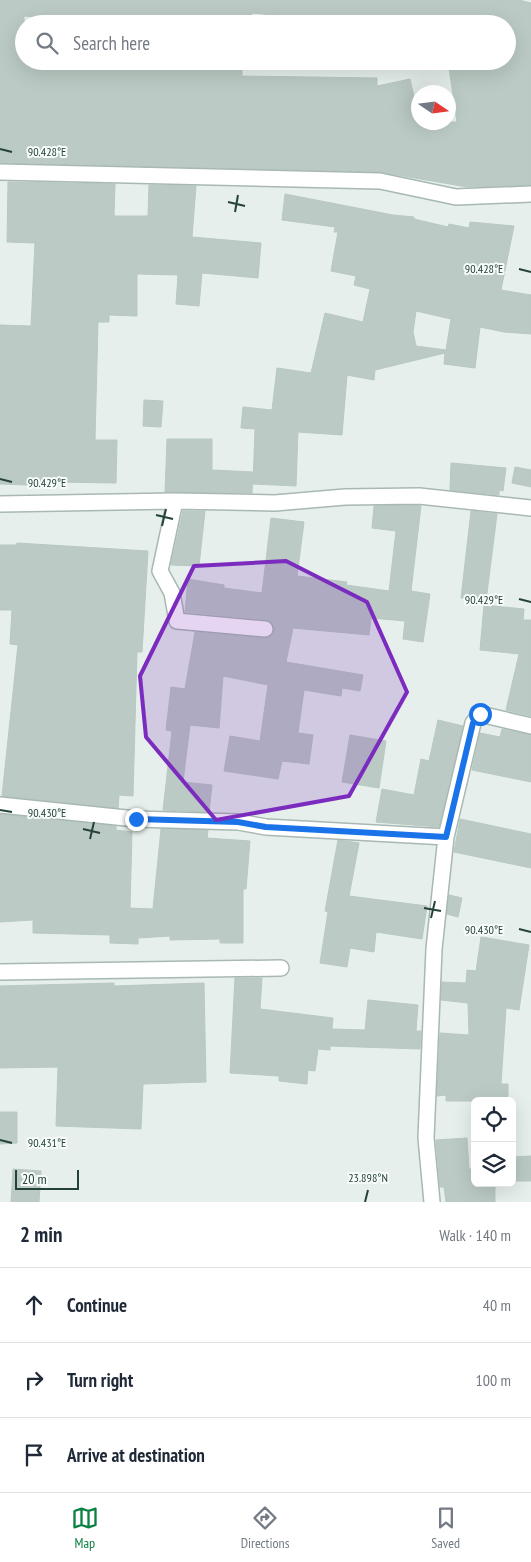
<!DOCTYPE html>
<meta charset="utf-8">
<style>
:root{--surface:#fff;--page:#f2f2f3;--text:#1f2937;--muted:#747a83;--line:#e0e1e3;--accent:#0b8043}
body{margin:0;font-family:"PT Sans Narrow",sans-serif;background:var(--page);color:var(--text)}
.controls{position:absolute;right:15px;bottom:15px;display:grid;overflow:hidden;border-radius:8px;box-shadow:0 5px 20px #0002}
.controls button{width:45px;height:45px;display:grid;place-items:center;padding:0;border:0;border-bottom:1px solid var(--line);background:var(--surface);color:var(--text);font:25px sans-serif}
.compass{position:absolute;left:411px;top:85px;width:45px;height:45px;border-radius:50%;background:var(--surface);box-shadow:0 5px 20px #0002;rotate:103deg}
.scale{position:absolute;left:15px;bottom:12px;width:64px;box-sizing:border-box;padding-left:5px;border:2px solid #24423a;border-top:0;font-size:14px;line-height:18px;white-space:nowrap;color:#24423a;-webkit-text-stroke:4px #f7fbf9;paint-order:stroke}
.stop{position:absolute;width:15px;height:15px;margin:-11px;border:4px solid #1a73e8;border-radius:50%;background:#fff}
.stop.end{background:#1a73e8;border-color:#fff;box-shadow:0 1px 5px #0008}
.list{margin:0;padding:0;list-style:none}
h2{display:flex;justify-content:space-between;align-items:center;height:65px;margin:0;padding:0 20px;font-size:21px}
h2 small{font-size:16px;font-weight:400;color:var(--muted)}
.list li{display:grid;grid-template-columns:32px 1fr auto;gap:15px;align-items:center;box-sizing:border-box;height:75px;padding:0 20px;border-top:1px solid var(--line)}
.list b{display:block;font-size:19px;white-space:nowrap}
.list em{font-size:16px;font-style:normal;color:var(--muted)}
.icon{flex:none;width:28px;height:28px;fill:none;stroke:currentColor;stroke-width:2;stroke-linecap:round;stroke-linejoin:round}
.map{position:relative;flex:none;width:531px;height:1202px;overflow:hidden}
.search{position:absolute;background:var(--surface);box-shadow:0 5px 20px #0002;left:15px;right:15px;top:15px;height:55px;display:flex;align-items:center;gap:12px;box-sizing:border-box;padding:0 18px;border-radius:28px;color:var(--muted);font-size:19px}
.sheet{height:290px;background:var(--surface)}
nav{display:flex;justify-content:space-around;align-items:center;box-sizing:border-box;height:70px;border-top:1px solid var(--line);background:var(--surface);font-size:14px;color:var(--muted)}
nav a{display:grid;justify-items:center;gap:2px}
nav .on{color:var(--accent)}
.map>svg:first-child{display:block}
.building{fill:#bbcac4;stroke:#b8c9c2;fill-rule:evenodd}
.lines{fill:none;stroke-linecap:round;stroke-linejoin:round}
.street-casing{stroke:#a8b8b2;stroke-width:18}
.street{stroke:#fff;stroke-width:15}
.route{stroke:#1a73e8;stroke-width:6}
.marked{fill:#7b2cbf;fill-opacity:0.2;stroke:#7b2cbf;stroke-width:4;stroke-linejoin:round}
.ticks{fill:none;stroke:#24423a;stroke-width:2}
.ticks-label{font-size:12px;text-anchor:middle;fill:#24423a;stroke:#f7fbf9;stroke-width:4;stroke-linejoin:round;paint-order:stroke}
</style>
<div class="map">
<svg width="531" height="1202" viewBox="0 0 531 1202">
<rect width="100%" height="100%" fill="#e6efeb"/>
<path class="building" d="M 0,0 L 519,0 L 531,3 L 531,185 L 467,187 L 380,172 L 0,163 ZM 252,13 L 370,24 L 507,24 L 507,61 L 448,61 L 457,122 L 418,122 L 418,104 L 416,105 L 410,79 L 377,86 L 377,78 L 242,76 L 242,61 L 24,61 L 24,16 L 119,24 L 251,24 Z
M 8,182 L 115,184 L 114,216 L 148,216 L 149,185 L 196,186 L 192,237 L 261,243 L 258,278 L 202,273 L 199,306 L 176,304 L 178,275 L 137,274 L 137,316 L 109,315 L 109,322 L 98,322 L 95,440 L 117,440 L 116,483 L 56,482 L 55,486 L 0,484 L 0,325 L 31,326 L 35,243 L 7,242 Z
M 285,194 L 393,215 L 414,217 L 414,219 L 448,227 L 449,224 L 469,228 L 470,222 L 514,226 L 501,290 L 531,295 L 531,334 L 504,332 L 480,327 L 475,368 L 444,364 L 445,353 L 375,370 L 374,380 L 347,375 L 342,435 L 298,432 L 296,486 L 253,484 L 255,429 L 241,428 L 243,407 L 272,410 L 277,368 L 311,373 L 325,313 L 363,322 L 370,289 L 354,285 L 356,276 L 331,271 L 338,232 L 334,232 L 335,227 L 282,220 ZM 416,311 L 451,319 L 446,350 L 416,346 L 413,332 Z
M 144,400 L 163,401 L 161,427 L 143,426 Z
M 167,439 L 212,439 L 212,470 L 253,472 L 252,493 L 165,492 Z
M 451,463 L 506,468 L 503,491 L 499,490 L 499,495 L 450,490 Z
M 515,467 L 531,470 L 531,487 L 512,483 Z
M 412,505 L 421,506 L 411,591 L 430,594 L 423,642 L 403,639 L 405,621 L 371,618 L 369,635 L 293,628 L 286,662 L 363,675 L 360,691 L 342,688 L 341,696 L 304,690 L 298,733 L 313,735 L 309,764 L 282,761 L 278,779 L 224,771 L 230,736 L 260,741 L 268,685 L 223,676 L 219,728 L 190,725 L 183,782 L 212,785 L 209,812 L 163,810 L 172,731 L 166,730 L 171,687 L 185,689 L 195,632 L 264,638 L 269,637 L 274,630 L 273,625 L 266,620 L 185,612 L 188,579 L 224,585 L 224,588 L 262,593 L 271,518 L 304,522 L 297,576 L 347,582 L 346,585 L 389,591 L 396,531 L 372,528 L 374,506 Z
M 183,511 L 205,511 L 199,566 L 171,565 Z
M 471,511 L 497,514 L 486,601 L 461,598 Z
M 17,543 L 148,551 L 142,652 L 137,652 L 133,796 L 119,795 L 118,808 L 2,796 L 18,645 L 10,644 L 12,610 L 0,610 L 0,545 L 16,545 Z
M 484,605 L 524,609 L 523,620 L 531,620 L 531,716 L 506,710 L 519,654 L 480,650 Z
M 438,720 L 463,726 L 439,827 L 376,822 L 382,789 L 414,795 L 421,759 L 429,761 Z
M 502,729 L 531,735 L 531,782 L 472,770 L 480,733 L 500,737 Z
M 350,735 L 386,741 L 379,788 L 342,782 Z
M 0,814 L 116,826 L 116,830 L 132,832 L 130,908 L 153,909 L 161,829 L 208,830 L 207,838 L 250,841 L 246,889 L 243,889 L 243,943 L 220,943 L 220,939 L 170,940 L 170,936 L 138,938 L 138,944 L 110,943 L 110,935 L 33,933 L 33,920 L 0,922 Z
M 460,819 L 531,834 L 531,868 L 454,852 Z
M 338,840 L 359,843 L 349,896 L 427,906 L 422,939 L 376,932 L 374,952 L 350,948 L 347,967 L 320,963 L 328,912 L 325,911 Z
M 449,895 L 462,898 L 458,917 L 447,914 Z
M 481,937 L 529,945 L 519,1010 L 506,1008 L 501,1084 L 508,1084 L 508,1101 L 446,1101 L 446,1095 L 437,1096 L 440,1033 L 469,1035 L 468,1003 L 441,1000 L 442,982 L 466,983 L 467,970 L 476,971 Z
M 235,978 L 262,978 L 260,1009 L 333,1018 L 332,1029 L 365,1030 L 368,1000 L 418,1005 L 416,1031 L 421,1031 L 420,1049 L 330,1046 L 330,1050 L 318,1049 L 315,1071 L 308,1070 L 307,1084 L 279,1081 L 279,1076 L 230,1073 Z
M 114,983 L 114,986 L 204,983 L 206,1082 L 143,1084 L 141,1129 L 56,1126 L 58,1067 L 0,1068 L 0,986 Z
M 0,1112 L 17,1112 L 17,1143 L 0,1144 Z
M 467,1138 L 469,1169 L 475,1169 L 475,1183 L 495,1183 L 495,1202 L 446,1202 L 444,1187 L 440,1187 L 436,1140 Z
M 531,1156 L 531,1181 L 512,1181 L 512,1157 Z
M 13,1169 L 41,1171 L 39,1202 L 11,1202 Z"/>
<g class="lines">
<g class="street-casing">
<path id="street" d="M 0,172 L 380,181 L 456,197 L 531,194
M 175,501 L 160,571 L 172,593 L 177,621 L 265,629
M 0,504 L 175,501 L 275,503 L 345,497 L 419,496 L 531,508
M 0,805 L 136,819 L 238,822 L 266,827 L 446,837
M 0,972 L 281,968
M 432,1202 L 426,1138 L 434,949 L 446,837 L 473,723 L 480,714 L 531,726"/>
</g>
<use href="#street" class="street"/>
</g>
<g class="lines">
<path class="route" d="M 136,819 L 238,822 L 266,827 L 446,837 L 473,723 L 480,714"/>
</g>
<path class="marked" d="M 286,561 L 367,602 L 407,692 L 349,796 L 216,820 L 146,737 L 140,676 L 194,566 Z"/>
<path class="ticks" d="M 0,149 L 12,152M 228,202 L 245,206M 235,212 L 238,195M 519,269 L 531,272M 0,479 L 12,482M 156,515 L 173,519M 162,526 L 166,509M 519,599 L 531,602M 0,810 L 12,812M 83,829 L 100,833M 90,839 L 94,822M 424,908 L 441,911M 431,918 L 435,901M 519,929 L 531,932M 0,1140 L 12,1143M 365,1202 L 368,1190"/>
<g class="ticks-label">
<text x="47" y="156">90.428°E</text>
<text x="484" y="273">90.428°E</text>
<text x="47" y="487">90.429°E</text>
<text x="484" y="604">90.429°E</text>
<text x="47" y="817">90.430°E</text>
<text x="484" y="934">90.430°E</text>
<text x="47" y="1147">90.431°E</text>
<text x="368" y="1182">23.898°N</text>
</g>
</svg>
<div class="controls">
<button><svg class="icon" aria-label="locate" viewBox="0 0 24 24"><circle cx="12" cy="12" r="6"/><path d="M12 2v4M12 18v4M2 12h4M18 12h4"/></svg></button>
<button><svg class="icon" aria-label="layers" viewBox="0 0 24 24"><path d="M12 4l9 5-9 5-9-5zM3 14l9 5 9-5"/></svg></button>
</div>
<svg class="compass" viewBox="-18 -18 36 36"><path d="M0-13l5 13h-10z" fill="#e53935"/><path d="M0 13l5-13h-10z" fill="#747a83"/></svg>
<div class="scale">20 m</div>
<div class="stop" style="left:480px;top:714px"></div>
<div class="stop end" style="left:136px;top:819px"></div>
<div class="search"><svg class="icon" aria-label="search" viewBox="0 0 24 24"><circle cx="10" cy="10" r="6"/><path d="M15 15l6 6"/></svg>Search here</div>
</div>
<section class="sheet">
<h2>2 min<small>Walk · 140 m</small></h2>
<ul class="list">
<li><svg class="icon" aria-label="ahead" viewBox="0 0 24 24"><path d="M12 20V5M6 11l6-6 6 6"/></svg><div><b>Continue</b></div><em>40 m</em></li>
<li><svg class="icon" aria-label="right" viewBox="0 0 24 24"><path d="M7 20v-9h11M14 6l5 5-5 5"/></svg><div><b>Turn right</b></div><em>100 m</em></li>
<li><svg class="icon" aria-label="arrive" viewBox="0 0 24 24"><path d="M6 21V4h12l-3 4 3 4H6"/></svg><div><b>Arrive at destination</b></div></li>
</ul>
</section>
<nav>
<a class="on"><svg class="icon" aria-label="map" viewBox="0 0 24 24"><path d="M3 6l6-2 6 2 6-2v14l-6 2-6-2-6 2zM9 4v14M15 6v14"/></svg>Map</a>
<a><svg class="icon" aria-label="directions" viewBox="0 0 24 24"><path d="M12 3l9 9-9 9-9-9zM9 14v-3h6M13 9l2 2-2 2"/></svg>Directions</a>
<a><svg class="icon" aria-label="saved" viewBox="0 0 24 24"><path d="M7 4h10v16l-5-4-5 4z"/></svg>Saved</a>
</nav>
